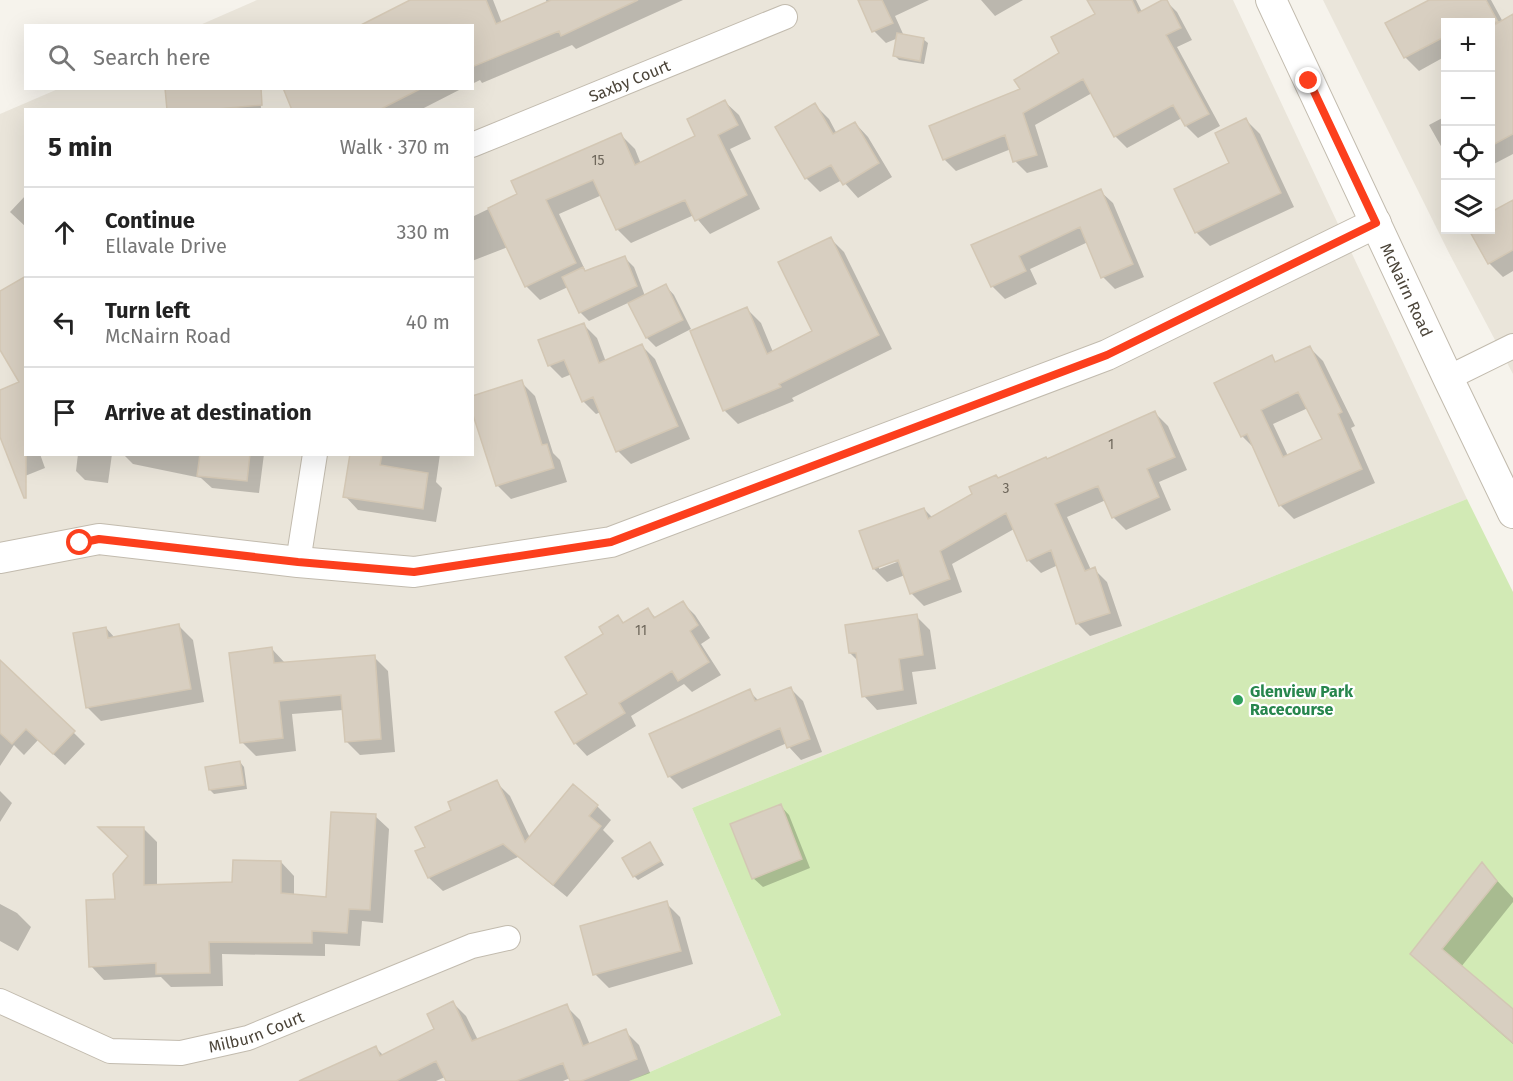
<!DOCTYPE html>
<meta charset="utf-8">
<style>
:root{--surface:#fff;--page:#f2f2f2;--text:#222;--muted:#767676;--line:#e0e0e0}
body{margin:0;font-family:"Fira Sans",sans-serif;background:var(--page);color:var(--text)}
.controls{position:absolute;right:18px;top:18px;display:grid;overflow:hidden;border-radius:0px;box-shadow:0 6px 24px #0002}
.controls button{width:54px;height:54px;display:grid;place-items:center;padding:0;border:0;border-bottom:2px solid var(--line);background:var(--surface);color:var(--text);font:30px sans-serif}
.stop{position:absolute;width:18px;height:18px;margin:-14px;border:4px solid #fc3f1d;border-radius:50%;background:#fff}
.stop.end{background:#fc3f1d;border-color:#fff;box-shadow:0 2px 6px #0008}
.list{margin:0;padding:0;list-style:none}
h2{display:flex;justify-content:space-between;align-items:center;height:78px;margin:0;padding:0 24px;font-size:26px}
h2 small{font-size:20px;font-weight:400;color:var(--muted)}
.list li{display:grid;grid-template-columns:39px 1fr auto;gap:18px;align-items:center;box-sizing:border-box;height:90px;padding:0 24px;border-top:2px solid var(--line)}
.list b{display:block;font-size:22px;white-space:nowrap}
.list p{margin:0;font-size:20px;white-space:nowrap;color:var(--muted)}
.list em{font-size:20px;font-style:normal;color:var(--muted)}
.icon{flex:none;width:33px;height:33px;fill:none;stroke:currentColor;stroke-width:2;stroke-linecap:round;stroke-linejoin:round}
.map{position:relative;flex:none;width:1513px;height:1081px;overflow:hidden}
.search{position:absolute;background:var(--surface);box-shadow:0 6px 24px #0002;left:24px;top:24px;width:450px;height:66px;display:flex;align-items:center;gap:15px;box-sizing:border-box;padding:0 21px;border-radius:0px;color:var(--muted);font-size:22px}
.panel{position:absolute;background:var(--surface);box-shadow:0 6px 24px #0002;left:24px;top:108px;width:450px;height:348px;border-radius:0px}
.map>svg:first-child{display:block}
.residential{fill:#eae5da;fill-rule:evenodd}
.green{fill:#d2eab5}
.shadow{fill:#0003;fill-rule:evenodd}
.building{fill:#d8cfc1;stroke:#d3c7b4;stroke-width:1.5;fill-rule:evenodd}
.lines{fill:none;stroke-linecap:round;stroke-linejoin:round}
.minor-casing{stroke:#c2bbae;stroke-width:26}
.tertiary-casing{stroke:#c2bbae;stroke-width:32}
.minor{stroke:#fff;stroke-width:24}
.tertiary{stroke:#fff;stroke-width:30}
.route{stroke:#fc3f1d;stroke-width:8}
.leisure-dot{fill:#2e9e5b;stroke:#fff;stroke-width:2}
.labels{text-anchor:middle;stroke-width:4.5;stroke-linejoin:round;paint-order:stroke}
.number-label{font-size:14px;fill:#6e675b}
.street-label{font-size:16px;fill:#4b4439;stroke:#fff}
.leisure-label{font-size:16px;font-weight:bold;fill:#27864d;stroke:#fff;text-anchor:start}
</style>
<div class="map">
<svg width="1513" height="1081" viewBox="0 0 1513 1081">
<rect width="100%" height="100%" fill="#f6f3ec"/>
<path class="residential" d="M 257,0 L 1233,0 L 1467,499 L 692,808 L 781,1015 L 629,1081 L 0,1081 L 0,114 L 58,89 L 472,88 L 472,26 L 200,25 ZM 26,110 L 472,110 L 472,454 L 26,454 Z
M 1323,0 L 1513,0 L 1513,374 L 1449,253 ZM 1446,22 L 1490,22 L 1490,230 L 1446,230 Z"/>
<path class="green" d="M 1467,499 L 1513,592 L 1513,1081 L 629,1081 L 781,1015 L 692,808 Z"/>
<path class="shadow" d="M 413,0 L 493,0 L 502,23 L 547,3 L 546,0 L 683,0 L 576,49 L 572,45 L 482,83 L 480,80 L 472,84 L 472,26 Z
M 859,0 L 929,0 L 895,16 L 904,36 L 923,39 L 928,43 L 924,64 L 899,60 L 895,56 L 898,38 L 886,43 L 874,31 Z
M 981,0 L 1023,0 L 995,16 Z
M 1089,0 L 1136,0 L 1142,12 L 1165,0 L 1177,12 L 1192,40 L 1177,47 L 1220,126 L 1198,138 L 1186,126 L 1182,118 L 1127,148 L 1115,136 L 1092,93 L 1035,125 L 1048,167 L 1027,173 L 1015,161 L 1011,149 L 956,171 L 944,159 L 1061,54 L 1097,15 Z
M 1432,0 L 1491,0 L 1503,22 L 1513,16 L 1513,154 L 1490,166 L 1490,22 L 1446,22 L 1446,56 L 1419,71 L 1405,57 Z
M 260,88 L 261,110 L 168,110 Z
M 353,88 L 463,88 L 420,110 L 293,110 Z
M 725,102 L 739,115 L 751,139 L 730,149 L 760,209 L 710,234 L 694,215 L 631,243 L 617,229 L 602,195 L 559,214 L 586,272 L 625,258 L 634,267 L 645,296 L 665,285 L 674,295 L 691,329 L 656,347 L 647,338 L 630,302 L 589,321 L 580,312 L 568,287 L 540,300 L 526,286 L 508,247 L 472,261 L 472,217 L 519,194 L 621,135 L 635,149 L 641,164 L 697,136 Z
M 815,105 L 829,119 L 837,134 L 855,123 L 868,137 L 892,177 L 858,198 L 842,180 L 820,192 L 807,179 L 777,128 Z
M 1446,116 L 1446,155 L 1429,125 Z
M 1246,120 L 1260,134 L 1294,207 L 1210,246 L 1196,232 L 1231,163 Z
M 1100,191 L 1113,203 L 1144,277 L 1115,289 L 1103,277 L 1088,242 L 1030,269 L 1037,284 L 1005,299 L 992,286 L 973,246 Z
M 26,195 L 26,227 L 10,212 Z
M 1513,201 L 1513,271 L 1503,277 L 1489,263 L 1471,230 L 1490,230 L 1490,214 Z
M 830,238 L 844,252 L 892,349 L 792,398 L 794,401 L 738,424 L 725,411 L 692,332 L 747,309 L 761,323 L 773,352 L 814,332 Z
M 26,278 L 26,454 L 40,454 L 45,468 L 25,476 L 0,433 L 0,391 L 21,383 L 0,347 L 0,293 Z
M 584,325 L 597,338 L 606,362 L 642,346 L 655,359 L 690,439 L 631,464 L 618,451 L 601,412 L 596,414 L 583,401 L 572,374 L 562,378 L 549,365 Z
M 1309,347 L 1323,361 L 1355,426 L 1351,428 L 1375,483 L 1294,519 L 1280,505 L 1255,449 L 1242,436 L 1271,357 L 1277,363 ZM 1308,408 L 1324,440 L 1288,456 L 1273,424 Z
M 521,382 L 535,396 L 553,453 L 560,460 L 567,482 L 511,499 L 497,485 Z
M 1155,413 L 1168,426 L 1187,470 L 1159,482 L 1171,510 L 1126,530 L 1113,517 L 1106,500 L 1067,517 L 1091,570 L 1094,569 L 1107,582 L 1122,626 L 1090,636 L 1077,623 L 1058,565 L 1041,573 L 1028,560 L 1014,529 L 952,564 L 962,592 L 924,606 L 911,593 L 905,575 L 887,582 L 874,569 L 924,509 L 933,518 L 999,480 ZM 904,556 L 905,559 L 879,569 L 879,565 Z
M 78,454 L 112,454 L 108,483 L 85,480 L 76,471 Z
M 123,454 L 264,454 L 259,493 L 212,488 L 201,478 L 133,464 Z
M 351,454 L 440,454 L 436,482 L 442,488 L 436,522 L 358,510 L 345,496 Z
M 682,602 L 695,615 L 710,638 L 701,644 L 721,675 L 692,692 L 684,684 L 631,716 L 636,726 L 587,756 L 575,743 L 605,634 L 618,617 L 625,624 L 648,610 L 656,618 Z
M 916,616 L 930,630 L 936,669 L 912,672 L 917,704 L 877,710 L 864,696 L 858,661 L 850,653 Z
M 179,626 L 193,640 L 204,702 L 101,721 L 88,708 L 106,628 L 115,638 Z
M 272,649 L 285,663 L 374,657 L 388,671 L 395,752 L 360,755 L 346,741 L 343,710 L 292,714 L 296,751 L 256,756 L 242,742 Z
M 0,681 L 73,732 L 85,744 L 65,765 L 38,740 L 24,755 L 14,745 L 0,766 Z
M 790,688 L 803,701 L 822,752 L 801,760 L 789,747 L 787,743 L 682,789 L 669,776 L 749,691 L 759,701 Z
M 240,762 L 244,767 L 247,789 L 214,794 L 210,790 Z
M 496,782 L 510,796 L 530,838 L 597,806 L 611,820 L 603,830 L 614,841 L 567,897 L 518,857 L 443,891 L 429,878 L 453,811 Z
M 0,791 L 12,803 L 0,822 Z
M 780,805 L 789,815 L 810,868 L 763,887 L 753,878 Z
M 375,816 L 389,829 L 383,923 L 362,921 L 360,946 L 325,944 L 325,956 L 222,954 L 223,986 L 171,987 L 161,977 L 104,980 L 91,966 L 116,900 L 130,856 L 144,829 L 157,842 L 157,886 L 234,884 L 281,862 L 294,876 L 294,896 L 327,898 Z
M 649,844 L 664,865 L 638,880 L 634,876 Z
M 1482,864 L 1513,898 L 1513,902 L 1461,967 L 1513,1011 L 1513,1044 L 1430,972 L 1412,954 Z
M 666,903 L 680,917 L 693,964 L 609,988 L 595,974 Z
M 0,904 L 17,913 L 31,927 L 18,951 L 0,941 Z
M 452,1002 L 466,1016 L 478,1040 L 566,1006 L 580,1020 L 590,1045 L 625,1031 L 639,1045 L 650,1073 L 629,1081 L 572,1081 L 570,1078 L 563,1081 L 447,1081 L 445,1077 L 436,1081 L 302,1081 L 376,1048 L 384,1056 L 436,1030 Z"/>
<path class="building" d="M 410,0 L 486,0 L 496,24 L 551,0 L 638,0 L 561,36 L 559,31 L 472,67 L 472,26 L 359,26 Z
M 858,0 L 882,0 L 893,23 L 872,32 Z
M 1087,0 L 1132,0 L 1138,13 L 1162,0 L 1167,0 L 1181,28 L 1166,35 L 1209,114 L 1185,126 L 1173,105 L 1114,137 L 1083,79 L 1023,113 L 1037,155 L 1013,162 L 1005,135 L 943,160 L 929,126 L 1020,89 L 1014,80 L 1059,53 L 1051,37 L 1095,14 Z
M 1429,0 L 1486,0 L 1498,22 L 1446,22 L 1446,36 L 1404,58 L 1385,23 Z
M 1513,14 L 1513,134 L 1491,146 L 1491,27 Z
M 897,33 L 924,38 L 920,61 L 893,56 Z
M 165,88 L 261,88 L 262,105 L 206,110 L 167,110 Z
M 283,88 L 422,88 L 379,110 L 292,110 Z
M 725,100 L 738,125 L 718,135 L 747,195 L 695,221 L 685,200 L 616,230 L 593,180 L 546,200 L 576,263 L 525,287 L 488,208 L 517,194 L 511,181 L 621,133 L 635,165 L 695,136 L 687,119 Z
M 815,103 L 833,134 L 855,122 L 879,163 L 843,185 L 831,165 L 805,179 L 775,127 Z
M 1246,118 L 1281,193 L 1195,233 L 1174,189 L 1229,163 L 1215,133 Z
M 1101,189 L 1133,264 L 1101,278 L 1080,227 L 1019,256 L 1026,271 L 991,287 L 971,245 Z
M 1513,200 L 1513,250 L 1488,264 L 1469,230 L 1491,230 L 1491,212 Z
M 831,237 L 879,335 L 779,384 L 781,387 L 723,411 L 690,331 L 747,307 L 767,354 L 812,331 L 778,262 Z
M 625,256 L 637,286 L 579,313 L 562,277 L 583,267 L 585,271 Z
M 26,276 L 26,498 L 24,498 L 0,437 L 0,390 L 19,382 L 0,350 L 0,291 Z
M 666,284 L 683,320 L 646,338 L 628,303 Z
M 584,323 L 599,363 L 642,344 L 678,426 L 616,452 L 593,397 L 582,402 L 564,360 L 548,366 L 538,340 Z
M 1310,346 L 1342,412 L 1338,414 L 1362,469 L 1279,506 L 1247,434 L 1241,437 L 1214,383 L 1272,355 L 1275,362 ZM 1298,392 L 1322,439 L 1283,457 L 1261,410 Z
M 522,380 L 542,445 L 547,444 L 554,468 L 496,486 L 472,412 L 472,396 Z
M 1155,411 L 1175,457 L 1147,469 L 1159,497 L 1112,518 L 1098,486 L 1055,504 L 1085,571 L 1095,567 L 1110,613 L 1076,624 L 1051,550 L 1027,561 L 1006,513 L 940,551 L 950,579 L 910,594 L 898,560 L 873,569 L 859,531 L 924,508 L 928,519 L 972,494 L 969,487 L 996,475 L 998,478 L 1046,457 L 1047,459 Z
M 200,454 L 250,454 L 247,481 L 197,476 Z
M 350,454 L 382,454 L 380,465 L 428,473 L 423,509 L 343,497 Z
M 683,601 L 698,625 L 690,631 L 709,662 L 678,681 L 672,671 L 619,703 L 625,713 L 574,744 L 555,712 L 587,694 L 565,657 L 603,634 L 599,627 L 618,615 L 623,623 L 648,608 L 654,618 Z
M 917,614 L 923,655 L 899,659 L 903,690 L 862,697 L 856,653 L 849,653 L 845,625 Z
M 179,624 L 191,689 L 86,708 L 73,633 L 106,627 L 108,638 Z
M 272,647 L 274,663 L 375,655 L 381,739 L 345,742 L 341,695 L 279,701 L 283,738 L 240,743 L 229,653 Z
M 0,660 L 75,731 L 53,754 L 26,729 L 12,744 L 0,733 Z
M 791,687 L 810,739 L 787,748 L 780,728 L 668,777 L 649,734 L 750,689 L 755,701 Z
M 240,761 L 244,785 L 209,790 L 205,767 Z
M 497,780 L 525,842 L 573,784 L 598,805 L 589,816 L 601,826 L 553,885 L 503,844 L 428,878 L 415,851 L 425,847 L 415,827 L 451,810 L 448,802 Z
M 781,804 L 802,859 L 752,879 L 730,824 Z
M 331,812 L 376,814 L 370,910 L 349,909 L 347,933 L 312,931 L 312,943 L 209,942 L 210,973 L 156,974 L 156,963 L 89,967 L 86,900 L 115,899 L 113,874 L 128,856 L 98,827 L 144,827 L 144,885 L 232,882 L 233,860 L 281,861 L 281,893 L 326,897 Z
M 650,842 L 661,861 L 633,877 L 622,858 Z
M 1482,862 L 1497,881 L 1442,949 L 1513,1009 L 1513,1043 L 1410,954 Z
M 667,901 L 681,951 L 593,975 L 580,926 Z
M 453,1001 L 472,1041 L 567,1004 L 583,1046 L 626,1029 L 637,1059 L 581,1081 L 570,1081 L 563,1063 L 516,1081 L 446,1081 L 436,1061 L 396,1081 L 299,1081 L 376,1046 L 380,1056 L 434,1029 L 427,1014 Z"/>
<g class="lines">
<g class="minor-casing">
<g id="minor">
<path id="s1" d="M 472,145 L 785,17"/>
<path d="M 1448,378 L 1513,346"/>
<path d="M 298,562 L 315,454"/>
<path id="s2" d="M 0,1001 L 110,1051 L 181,1053 L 248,1038 L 472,946 L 508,938"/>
</g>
</g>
<g class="tertiary-casing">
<g id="tertiary">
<path id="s3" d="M 1271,0 L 1448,378 L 1513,513"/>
<path d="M 0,558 L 99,539 L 298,562 L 414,572 L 611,542 L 1107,355 L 1376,223"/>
</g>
</g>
<use href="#minor" class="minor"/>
<use href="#tertiary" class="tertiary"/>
</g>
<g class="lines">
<path class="route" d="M 80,543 L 99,539 L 298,562 L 414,572 L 611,542 L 1107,355 L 1376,223 L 1309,81"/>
</g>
<circle class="leisure-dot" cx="1238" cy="700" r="6"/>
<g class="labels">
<g class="number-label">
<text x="598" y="165">15</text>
<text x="1111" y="449">1</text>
<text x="1006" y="493">3</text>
<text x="641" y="635">11</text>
</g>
<g class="street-label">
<text dy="6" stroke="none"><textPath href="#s1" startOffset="170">Saxby Court</textPath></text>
<text dy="6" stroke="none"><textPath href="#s3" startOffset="320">McNairn Road</textPath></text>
<text dy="6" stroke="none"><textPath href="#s2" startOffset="270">Milburn Court</textPath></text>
</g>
<g class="leisure-label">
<text x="1250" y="697">Glenview Park<tspan x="1250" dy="18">Racecourse</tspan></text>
</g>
</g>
</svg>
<div class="controls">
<button>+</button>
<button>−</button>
<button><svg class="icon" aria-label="locate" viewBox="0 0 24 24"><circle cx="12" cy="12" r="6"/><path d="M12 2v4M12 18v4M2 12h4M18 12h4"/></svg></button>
<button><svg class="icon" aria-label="layers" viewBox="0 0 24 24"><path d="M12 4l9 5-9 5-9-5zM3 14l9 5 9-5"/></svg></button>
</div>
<div class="stop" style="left:80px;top:543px"></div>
<div class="stop end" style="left:1309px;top:81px"></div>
<div class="search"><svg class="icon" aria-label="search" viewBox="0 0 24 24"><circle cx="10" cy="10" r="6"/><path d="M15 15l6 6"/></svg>Search here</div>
<section class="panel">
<h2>5 min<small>Walk · 370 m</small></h2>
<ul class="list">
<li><svg class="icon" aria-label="ahead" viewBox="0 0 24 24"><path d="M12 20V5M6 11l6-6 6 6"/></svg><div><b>Continue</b><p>Ellavale Drive</p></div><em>330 m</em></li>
<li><svg class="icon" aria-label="left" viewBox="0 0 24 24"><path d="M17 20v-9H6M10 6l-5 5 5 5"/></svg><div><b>Turn left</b><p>McNairn Road</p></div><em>40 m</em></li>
<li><svg class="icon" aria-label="arrive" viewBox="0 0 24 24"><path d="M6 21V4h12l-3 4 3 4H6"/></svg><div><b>Arrive at destination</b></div></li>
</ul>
</section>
</div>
